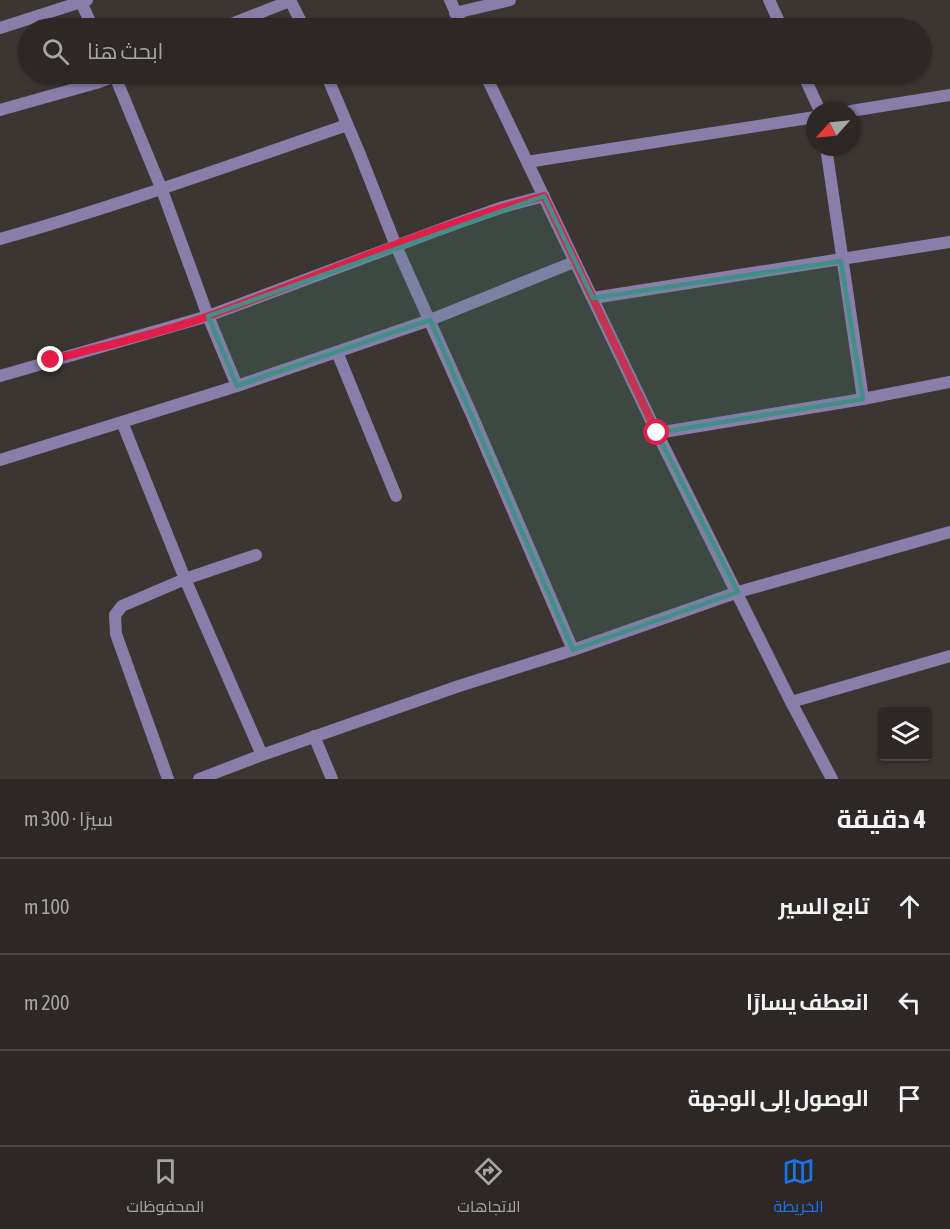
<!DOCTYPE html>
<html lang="ar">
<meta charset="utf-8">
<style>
:root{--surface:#2d2826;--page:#393432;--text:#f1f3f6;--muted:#a7a6a7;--line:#484443;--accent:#1a73e8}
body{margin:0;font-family:"Asap Condensed",Cairo,sans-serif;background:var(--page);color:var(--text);direction:rtl}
.controls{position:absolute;right:18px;bottom:18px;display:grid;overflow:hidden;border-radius:6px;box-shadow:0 2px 4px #0004}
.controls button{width:54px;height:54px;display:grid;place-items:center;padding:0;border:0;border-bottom:2px solid var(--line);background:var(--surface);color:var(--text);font:30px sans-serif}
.compass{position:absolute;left:806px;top:102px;width:54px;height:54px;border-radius:50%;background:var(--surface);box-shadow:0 2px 4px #0004;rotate:243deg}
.stop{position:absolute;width:18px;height:18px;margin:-14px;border:4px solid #e11d48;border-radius:50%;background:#fff}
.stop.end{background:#e11d48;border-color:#fff;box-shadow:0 2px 6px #0008}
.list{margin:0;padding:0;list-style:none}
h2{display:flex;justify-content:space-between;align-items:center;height:78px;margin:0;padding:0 24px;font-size:26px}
h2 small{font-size:20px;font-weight:400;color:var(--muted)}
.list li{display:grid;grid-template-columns:39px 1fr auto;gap:18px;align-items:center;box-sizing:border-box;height:96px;padding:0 24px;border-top:2px solid var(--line)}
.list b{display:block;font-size:22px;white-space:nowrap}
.list em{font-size:20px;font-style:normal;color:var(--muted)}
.icon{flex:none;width:33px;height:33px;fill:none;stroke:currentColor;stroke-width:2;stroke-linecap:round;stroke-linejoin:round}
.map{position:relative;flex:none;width:950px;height:779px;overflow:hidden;direction:ltr}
.search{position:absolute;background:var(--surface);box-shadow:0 2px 4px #0004;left:18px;right:18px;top:18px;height:66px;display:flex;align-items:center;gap:15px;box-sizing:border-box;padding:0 21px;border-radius:33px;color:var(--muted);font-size:22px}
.sheet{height:366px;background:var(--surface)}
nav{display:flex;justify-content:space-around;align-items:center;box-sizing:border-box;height:84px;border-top:2px solid var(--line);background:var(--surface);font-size:16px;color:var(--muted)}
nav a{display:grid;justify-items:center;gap:3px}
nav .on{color:var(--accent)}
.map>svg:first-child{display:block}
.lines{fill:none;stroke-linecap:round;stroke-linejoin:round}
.street{stroke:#897eaa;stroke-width:12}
.route{stroke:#e11d48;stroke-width:8}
.marked{fill:#428f88;fill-opacity:0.2;stroke:#428f88;stroke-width:4.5;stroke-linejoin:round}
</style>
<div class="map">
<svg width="950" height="779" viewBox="0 0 950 779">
<rect width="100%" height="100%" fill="#3c3632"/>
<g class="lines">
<path class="street" d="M 290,0 L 304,28
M 450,0 L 463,28
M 769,0 L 782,28
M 81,2 L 93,28
M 455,13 L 510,0
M 0,28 L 87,0
M 221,28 L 290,1
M 114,74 L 162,190 L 208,316 L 237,386
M 326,74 L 359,152 L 396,246 L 471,413 L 573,650
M 485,74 L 657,433 L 791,702 L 832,779
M 803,74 L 820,111
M 0,110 L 96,83 L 115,76
M 851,111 L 950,95
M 826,147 L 863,399
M 527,162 L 815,117
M 0,239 C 117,206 231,165 347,125
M 593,298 L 950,242
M 337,352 L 396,496
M 0,376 L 208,316 L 460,222 L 503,207 L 544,196
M 122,422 L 185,579 L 262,755
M 657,433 L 863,399 L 950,382
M 0,460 L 237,386 L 430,320 L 574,262
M 791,702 L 950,656
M 314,736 L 332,779
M 168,779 L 116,634 L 115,615 L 122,606 L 185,579 L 256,555
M 199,779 L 262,755 L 459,686 L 573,650 L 738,592 L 950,532"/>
</g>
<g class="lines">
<path class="route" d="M 51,360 C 103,346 158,334 209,316 C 321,276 429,226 544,196 L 657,433"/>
</g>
<path class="marked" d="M 544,196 L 593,298 L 841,261 L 863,399 L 657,433 L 738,592 L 573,650 L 430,320 L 237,386 L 208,316 Z"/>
</svg>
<div class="controls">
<button><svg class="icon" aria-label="layers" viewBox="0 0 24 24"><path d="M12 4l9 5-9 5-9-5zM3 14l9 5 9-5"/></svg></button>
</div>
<svg class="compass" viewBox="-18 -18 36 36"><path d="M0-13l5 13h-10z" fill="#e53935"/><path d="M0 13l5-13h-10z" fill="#a7a6a7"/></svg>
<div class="stop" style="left:657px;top:433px"></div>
<div class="stop end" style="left:51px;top:360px"></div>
<div class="search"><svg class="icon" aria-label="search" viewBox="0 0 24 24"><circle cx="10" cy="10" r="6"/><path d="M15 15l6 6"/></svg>ابحث هنا</div>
</div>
<section class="sheet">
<h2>4 دقيقة<small>سيرًا · 300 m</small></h2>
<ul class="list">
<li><svg class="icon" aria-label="ahead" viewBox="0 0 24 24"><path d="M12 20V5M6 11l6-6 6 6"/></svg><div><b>تابع السير</b></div><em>100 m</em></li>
<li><svg class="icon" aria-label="left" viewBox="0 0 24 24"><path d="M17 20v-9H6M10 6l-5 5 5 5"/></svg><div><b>انعطف يسارًا</b></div><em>200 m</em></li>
<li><svg class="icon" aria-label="arrive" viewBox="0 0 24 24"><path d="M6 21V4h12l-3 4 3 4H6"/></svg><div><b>الوصول إلى الوجهة</b></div></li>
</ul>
</section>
<nav>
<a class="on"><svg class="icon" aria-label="map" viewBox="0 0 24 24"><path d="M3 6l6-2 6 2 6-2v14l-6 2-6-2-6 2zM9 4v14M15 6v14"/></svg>الخريطة</a>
<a><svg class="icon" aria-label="directions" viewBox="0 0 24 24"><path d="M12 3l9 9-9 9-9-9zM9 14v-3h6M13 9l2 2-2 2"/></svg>الاتجاهات</a>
<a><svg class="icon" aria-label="saved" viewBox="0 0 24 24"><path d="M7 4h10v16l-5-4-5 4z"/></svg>المحفوظات</a>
</nav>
